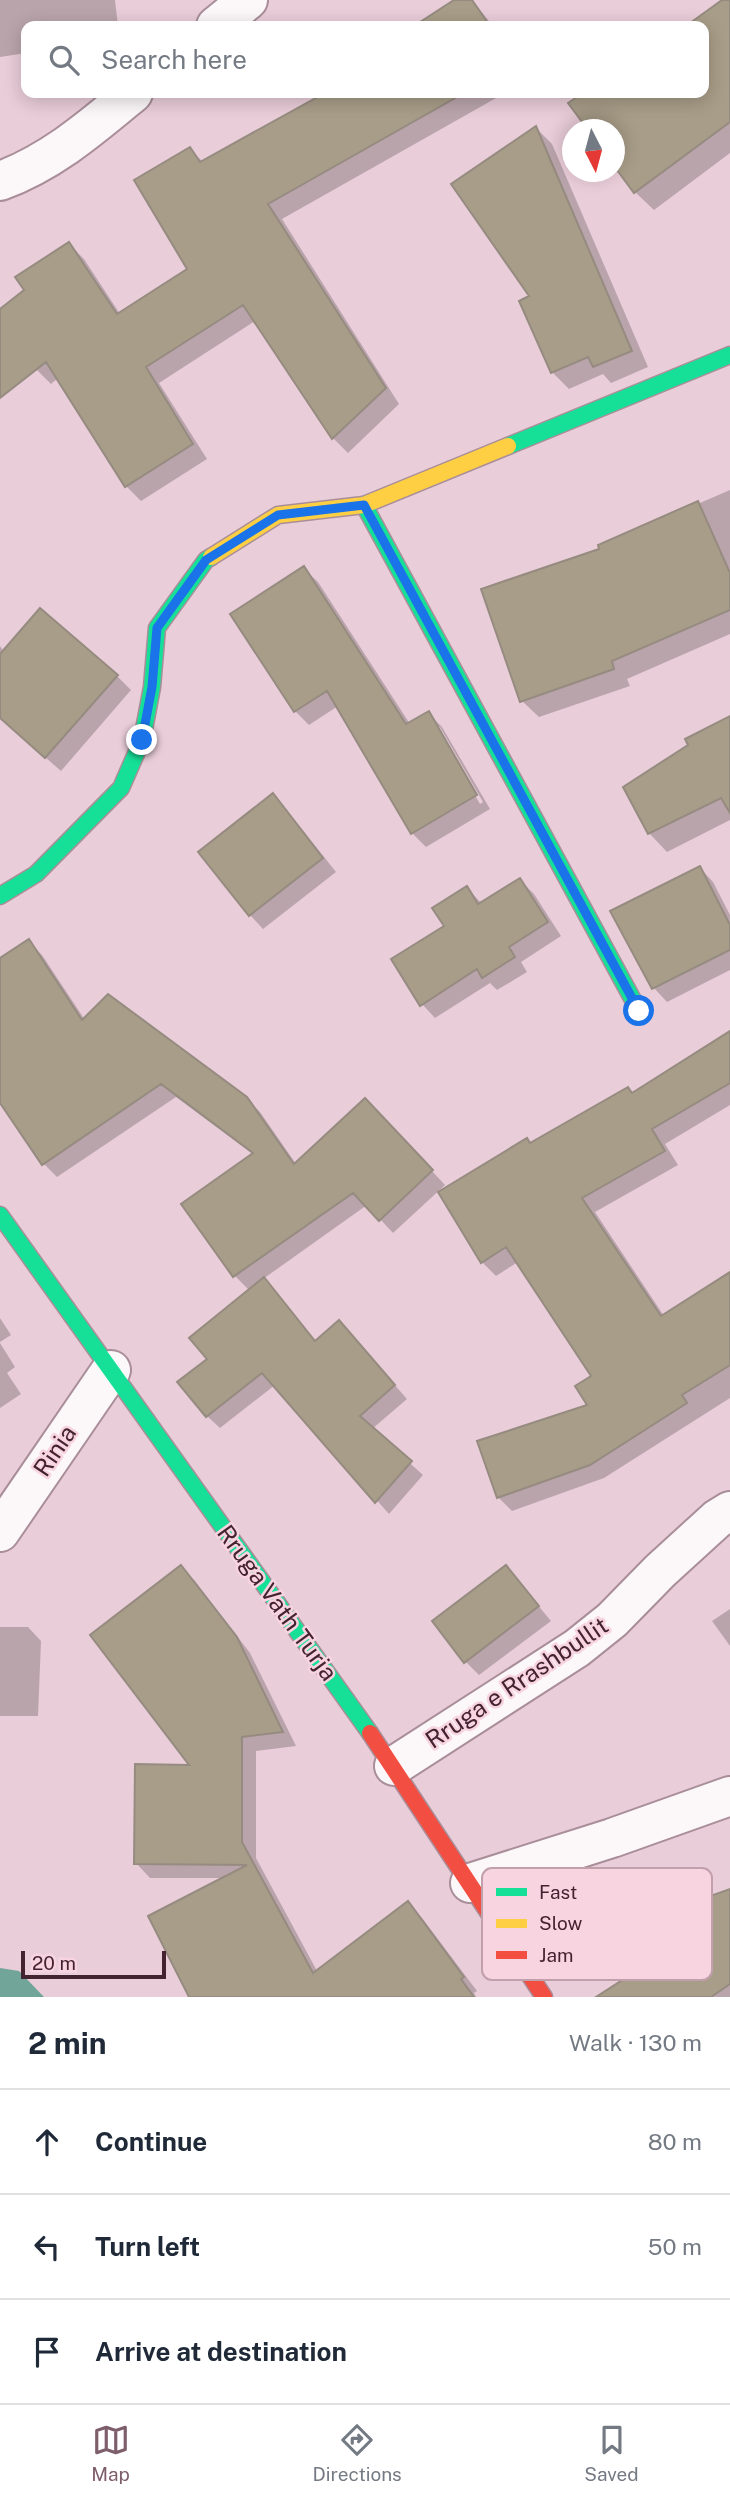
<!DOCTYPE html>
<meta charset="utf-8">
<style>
:root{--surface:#fff;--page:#f2f2f3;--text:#1f2937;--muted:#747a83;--line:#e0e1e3;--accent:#7e5e6b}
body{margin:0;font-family:"Public Sans",sans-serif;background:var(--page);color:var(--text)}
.compass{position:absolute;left:562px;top:119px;width:63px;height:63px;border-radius:50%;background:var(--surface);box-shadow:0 4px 18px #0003;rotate:174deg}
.scale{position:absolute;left:21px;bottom:18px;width:145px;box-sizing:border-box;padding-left:7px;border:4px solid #442330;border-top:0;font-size:19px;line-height:24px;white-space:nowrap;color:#442330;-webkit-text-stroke:5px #f7d4e0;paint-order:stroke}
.stop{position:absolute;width:21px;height:21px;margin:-16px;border:5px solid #1a73e8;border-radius:50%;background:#fff}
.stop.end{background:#1a73e8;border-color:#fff;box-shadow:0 2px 7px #0008}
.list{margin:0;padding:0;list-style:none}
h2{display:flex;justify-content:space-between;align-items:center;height:91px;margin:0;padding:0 28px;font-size:30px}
h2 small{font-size:23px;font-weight:400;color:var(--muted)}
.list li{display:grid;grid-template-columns:46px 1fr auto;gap:21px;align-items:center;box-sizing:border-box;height:105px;padding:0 28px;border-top:2px solid var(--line)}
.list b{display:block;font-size:26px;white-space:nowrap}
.list em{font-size:23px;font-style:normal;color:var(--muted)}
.icon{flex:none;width:38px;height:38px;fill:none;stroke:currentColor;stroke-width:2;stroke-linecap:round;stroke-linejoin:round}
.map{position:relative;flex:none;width:730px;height:1997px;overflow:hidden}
.search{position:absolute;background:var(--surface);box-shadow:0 4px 18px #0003;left:21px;right:21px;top:21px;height:77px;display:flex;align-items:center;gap:18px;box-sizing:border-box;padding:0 24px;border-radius:14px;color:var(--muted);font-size:26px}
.sheet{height:406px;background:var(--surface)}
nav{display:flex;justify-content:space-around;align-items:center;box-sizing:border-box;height:98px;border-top:2px solid var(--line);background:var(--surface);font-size:19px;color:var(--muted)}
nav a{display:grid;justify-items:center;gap:4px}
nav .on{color:var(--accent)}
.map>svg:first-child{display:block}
.water{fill:#71a59a}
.shadow{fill:#0003;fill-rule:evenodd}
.building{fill:#a89d88;stroke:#968b80;stroke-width:2}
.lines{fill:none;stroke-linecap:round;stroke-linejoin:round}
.street-casing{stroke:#a98e99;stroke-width:42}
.fast-casing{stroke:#a98e99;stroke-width:19}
.slow-casing{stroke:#a98e99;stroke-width:19}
.jam-casing{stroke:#a98e99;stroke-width:19}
.street{stroke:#fcf8f9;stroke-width:38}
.fast{stroke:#16e098;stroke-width:16}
.slow{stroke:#ffcf43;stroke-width:16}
.jam{stroke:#f24e42;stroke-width:16}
.route{stroke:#1a73e8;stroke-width:9}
.labels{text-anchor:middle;stroke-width:5;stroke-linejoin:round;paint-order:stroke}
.street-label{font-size:24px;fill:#442330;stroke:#f7d4e0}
.key{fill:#f7d4e0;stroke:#c19fab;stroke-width:2}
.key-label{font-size:19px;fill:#442330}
</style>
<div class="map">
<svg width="730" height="1997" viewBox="0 0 730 1997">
<rect width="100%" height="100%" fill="#e9cdd8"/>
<path class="water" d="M 0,1968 L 19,1971 L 44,1997 L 0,1997 Z"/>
<path class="shadow" d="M 0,0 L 115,0 L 118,26 L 26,26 L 26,53 L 0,57 Z
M 457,0 L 472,0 L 493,26 L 417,26 Z
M 725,0 L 730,0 L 730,153 L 654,210 L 635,192 L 614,130 L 571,104 L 586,93 L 704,93 L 704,26 L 689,26 Z
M 321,93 L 505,93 L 282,219 L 399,404 L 348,453 L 333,438 L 255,321 L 159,383 L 207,459 L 141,501 L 126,486 L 58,378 L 51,384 L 36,369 L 0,311 L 26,290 L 69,244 L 84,259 L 120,314 L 190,270 L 190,149 L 203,162 L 323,96 Z
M 536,128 L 552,144 L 648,367 L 611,383 L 603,374 L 569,389 L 552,372 L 532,297 Z
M 730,490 L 730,634 L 627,679 L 630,686 L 539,717 L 522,701 L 601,550 L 600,546 Z
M 304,569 L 318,582 L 410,724 L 428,713 L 442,727 L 490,809 L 426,847 L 412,833 L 338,706 L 309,725 L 295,711 L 233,615 ZM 436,727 L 440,727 L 483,802 L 480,804 Z
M 0,646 L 4,652 L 117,676 L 131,690 L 61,771 L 0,718 Z
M 730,717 L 730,820 L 667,852 L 649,833 Z
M 273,796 L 286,809 L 336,872 L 263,929 L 250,915 Z
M 700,868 L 713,882 L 730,915 L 730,970 L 667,1002 L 654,988 L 612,912 Z
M 520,880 L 534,894 L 561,936 L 521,962 L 527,972 L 497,990 L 490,983 L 435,1018 L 422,1004 L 446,926 L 467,888 L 482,904 Z
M 29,942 L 42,955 L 85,1020 L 246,1098 L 260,1112 L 296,1164 L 378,1113 L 445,1185 L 393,1233 L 367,1205 L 263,1279 L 316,1342 L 351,1335 L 407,1399 L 372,1429 L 423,1475 L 389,1514 L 275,1385 L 220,1428 L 207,1416 L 250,1291 L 235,1276 L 184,1204 L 254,1155 L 176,1097 L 57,1177 L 44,1164 L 0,1099 L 0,961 Z
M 730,1033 L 730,1105 L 665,1144 L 678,1165 L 595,1212 L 664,1316 L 730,1274 L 730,1398 L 604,1478 L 512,1511 L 498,1497 L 590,1406 L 593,1376 L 518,1262 L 496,1276 L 482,1262 L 531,1145 L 633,1094 Z
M 0,1318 L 11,1335 L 0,1342 Z
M 0,1343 L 15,1367 L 7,1373 L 21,1394 L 0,1408 Z
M 181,1567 L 195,1581 L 250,1653 L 296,1746 L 256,1751 L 256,1858 L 317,1971 L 408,1904 L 422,1918 L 477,1991 L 474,1993 L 476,1997 L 191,1997 L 225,1878 L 150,1878 L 136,1863 L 193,1766 Z
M 506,1567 L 551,1621 L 479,1675 L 466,1662 Z
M 730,1609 L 730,1646 L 712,1621 Z
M 0,1627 L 28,1627 L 41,1641 L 38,1716 L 0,1716 Z
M 730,1891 L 730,1997 L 600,1997 L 663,1955 Z"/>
<path class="building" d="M 454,0 L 472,0 L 490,26 L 414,26 Z
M 722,0 L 730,0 L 730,122 L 634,193 L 614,166 L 614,130 L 588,130 L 568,103 L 583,93 L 704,93 L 704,26 L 686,26 Z
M 319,93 L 464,93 L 268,204 L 386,388 L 332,439 L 243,305 L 146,367 L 193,444 L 125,487 L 46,362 L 0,398 L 0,309 L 24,290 L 15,277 L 69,242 L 117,314 L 187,269 L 134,180 L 190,147 L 200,162 L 321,95 Z
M 536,126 L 632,351 L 593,367 L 588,357 L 551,373 L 519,301 L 529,296 L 451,184 Z
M 698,501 L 730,573 L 730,610 L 612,661 L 614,669 L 520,702 L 481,589 L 599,549 L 598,545 Z
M 304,566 L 406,724 L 429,711 L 477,795 L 411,834 L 327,691 L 294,712 L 230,614 Z
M 40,608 L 118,675 L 45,758 L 0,718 L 0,654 Z
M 730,716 L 730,813 L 721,798 L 648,834 L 623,787 L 688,745 L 685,739 Z
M 273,793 L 323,858 L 249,916 L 198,852 Z
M 700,866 L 730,925 L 730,950 L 652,989 L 610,911 Z
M 520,878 L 548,922 L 509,947 L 515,957 L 482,978 L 477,969 L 420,1006 L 391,959 L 444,926 L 432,908 L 467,886 L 478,904 Z
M 29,939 L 82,1020 L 108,994 L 247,1097 L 294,1164 L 365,1098 L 433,1170 L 379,1221 L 353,1193 L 233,1277 L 181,1204 L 253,1153 L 161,1084 L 42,1165 L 0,1103 L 0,958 Z
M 730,1031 L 730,1083 L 652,1129 L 665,1151 L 582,1198 L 661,1316 L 730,1272 L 730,1365 L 682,1395 L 687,1403 L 590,1465 L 497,1498 L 477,1441 L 587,1405 L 575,1386 L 591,1376 L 506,1247 L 481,1263 L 438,1192 L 527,1138 L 530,1143 L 628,1087 L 632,1093 Z
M 264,1277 L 315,1341 L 339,1320 L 395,1385 L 360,1416 L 412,1461 L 375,1503 L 262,1373 L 206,1417 L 177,1382 L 207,1359 L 189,1338 Z
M 181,1565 L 237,1637 L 283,1732 L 242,1737 L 242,1842 L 313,1973 L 408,1901 L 464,1977 L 461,1979 L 474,1997 L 189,1997 L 148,1916 L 247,1865 L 134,1864 L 135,1764 L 189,1765 L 90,1635 Z
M 506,1565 L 539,1606 L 464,1663 L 432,1621 Z
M 730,1889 L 730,1984 L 711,1997 L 596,1997 L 661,1955 L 643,1920 Z"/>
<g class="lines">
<g class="street-casing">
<path id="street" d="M 216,26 L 248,0
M 0,181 C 52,162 92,127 133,93
M 0,1532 L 111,1370
M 394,1766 L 577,1648 L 612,1620 L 660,1571 L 717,1519 L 730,1511
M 470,1883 L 612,1838 L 730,1796"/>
</g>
<g class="fast-casing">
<path id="fast" d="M 508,446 L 730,355
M 364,505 L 639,1011
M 0,896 L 36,874 L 121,788 L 142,740 L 152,687 L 157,628 L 206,560 L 211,557
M 0,1215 L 370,1733"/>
</g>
<g class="slow-casing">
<path id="slow" d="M 211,557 L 278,515 L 364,505 L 508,446"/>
</g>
<g class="jam-casing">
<path id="jam" d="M 370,1733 L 544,1997"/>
</g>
<use href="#street" class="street"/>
<use href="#fast" class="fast"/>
<use href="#slow" class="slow"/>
<use href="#jam" class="jam"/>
</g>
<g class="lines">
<path class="route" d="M 142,740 L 152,687 L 157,628 L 206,560 L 278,515 L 364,505 L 639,1011"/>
</g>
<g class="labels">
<g class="street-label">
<text transform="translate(55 1451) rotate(-56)" y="8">Rinia</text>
<text transform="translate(277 1603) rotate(54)" y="8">Rruga Vath Turja</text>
<text transform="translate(517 1683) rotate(-34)" y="8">Rruga e Rrashbullit</text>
</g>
</g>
<rect x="482" y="1868" width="230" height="112" rx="10" class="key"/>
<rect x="496" y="1888" width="31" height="8" fill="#16e098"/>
<rect x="496" y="1919" width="31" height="9" fill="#ffcf43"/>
<rect x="496" y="1951" width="31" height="8" fill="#f24e42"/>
<g class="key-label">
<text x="539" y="1899">Fast</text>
<text x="539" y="1930">Slow</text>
<text x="539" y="1962">Jam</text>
</g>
</svg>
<svg class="compass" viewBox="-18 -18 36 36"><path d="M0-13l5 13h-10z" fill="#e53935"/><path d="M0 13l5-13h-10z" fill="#747a83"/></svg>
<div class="scale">20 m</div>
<div class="stop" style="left:639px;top:1011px"></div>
<div class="stop end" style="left:142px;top:740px"></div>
<div class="search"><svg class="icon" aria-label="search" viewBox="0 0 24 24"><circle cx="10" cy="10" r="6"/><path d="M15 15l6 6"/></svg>Search here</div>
</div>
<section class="sheet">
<h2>2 min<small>Walk · 130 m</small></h2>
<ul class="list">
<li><svg class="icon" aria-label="ahead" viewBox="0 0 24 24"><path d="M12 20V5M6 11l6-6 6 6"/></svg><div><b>Continue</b></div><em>80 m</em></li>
<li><svg class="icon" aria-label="left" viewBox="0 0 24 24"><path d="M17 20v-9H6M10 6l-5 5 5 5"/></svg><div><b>Turn left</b></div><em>50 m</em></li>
<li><svg class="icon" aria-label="arrive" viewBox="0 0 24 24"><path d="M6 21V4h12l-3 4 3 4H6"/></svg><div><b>Arrive at destination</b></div></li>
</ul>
</section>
<nav>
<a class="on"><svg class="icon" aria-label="map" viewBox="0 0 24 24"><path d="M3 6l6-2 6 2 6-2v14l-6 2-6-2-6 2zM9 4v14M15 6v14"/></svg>Map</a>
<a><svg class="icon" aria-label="directions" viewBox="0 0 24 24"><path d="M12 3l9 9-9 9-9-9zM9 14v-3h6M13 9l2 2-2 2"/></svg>Directions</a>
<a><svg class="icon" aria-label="saved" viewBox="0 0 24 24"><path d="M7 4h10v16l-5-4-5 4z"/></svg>Saved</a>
</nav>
